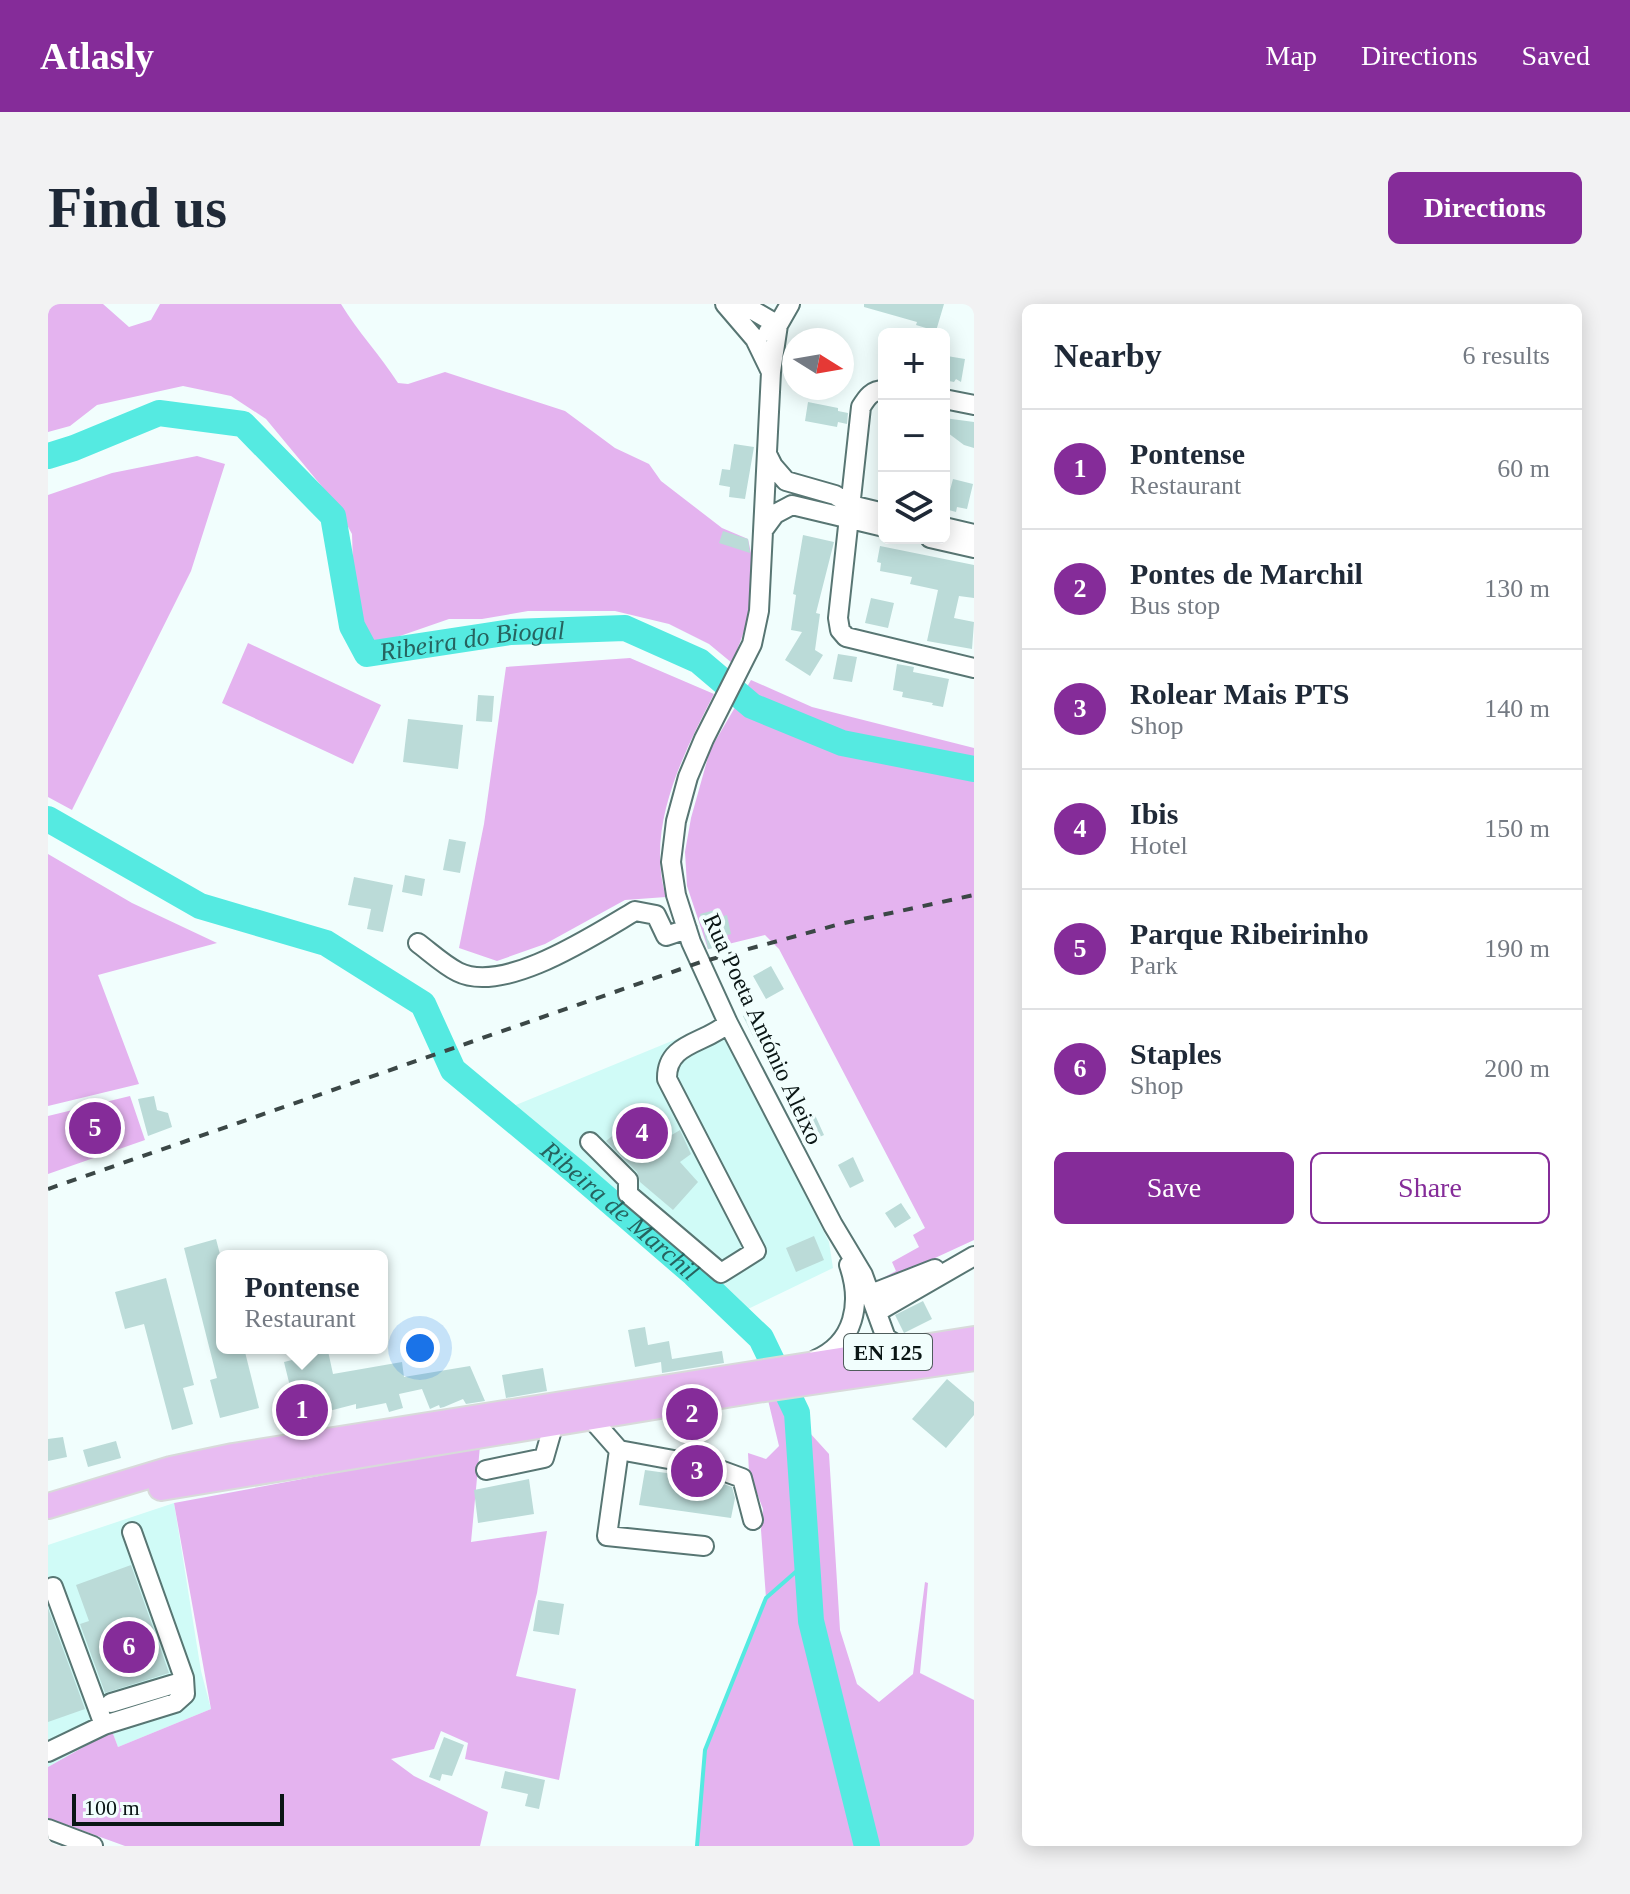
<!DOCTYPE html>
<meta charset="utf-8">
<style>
:root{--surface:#fff;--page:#f2f2f3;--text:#1f2937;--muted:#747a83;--line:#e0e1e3;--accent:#852c99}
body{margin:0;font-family:"Times New Roman",serif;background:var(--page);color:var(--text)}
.controls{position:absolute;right:24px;top:24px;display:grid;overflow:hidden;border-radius:12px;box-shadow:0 4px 20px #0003}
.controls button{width:72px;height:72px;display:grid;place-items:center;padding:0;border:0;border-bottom:2px solid var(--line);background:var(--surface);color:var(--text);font:40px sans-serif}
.compass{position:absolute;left:734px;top:24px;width:72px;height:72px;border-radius:50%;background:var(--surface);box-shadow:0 4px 20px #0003;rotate:101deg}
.scale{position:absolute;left:24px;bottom:20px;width:212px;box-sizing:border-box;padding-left:8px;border:4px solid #0a1615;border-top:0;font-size:22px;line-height:28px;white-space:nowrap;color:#0a1615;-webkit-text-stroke:6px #f1fefd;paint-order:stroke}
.you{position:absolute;left:372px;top:1044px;width:28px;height:28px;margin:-20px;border:6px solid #fff;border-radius:50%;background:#1a73e8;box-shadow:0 0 0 12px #1a73e833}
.badge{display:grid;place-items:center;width:52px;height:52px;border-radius:50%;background:var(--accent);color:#fff;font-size:26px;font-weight:700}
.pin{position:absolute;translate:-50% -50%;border:4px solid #fff;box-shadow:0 2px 8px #0006}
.popup{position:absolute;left:168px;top:946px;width:172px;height:104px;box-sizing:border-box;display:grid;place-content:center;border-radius:12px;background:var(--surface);filter:drop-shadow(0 2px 6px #0005);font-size:26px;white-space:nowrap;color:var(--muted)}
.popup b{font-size:30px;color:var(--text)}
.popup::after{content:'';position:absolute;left:50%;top:100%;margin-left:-16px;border:16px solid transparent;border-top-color:var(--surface)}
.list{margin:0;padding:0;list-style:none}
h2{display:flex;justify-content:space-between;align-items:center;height:104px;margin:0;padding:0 32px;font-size:34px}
h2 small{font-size:26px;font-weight:400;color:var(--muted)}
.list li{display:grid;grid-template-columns:52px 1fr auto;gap:24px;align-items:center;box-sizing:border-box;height:120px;padding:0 32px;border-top:2px solid var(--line)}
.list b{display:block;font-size:30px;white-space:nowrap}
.list p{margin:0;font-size:26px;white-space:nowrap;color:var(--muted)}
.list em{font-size:26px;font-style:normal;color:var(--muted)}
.actions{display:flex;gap:16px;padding:24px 32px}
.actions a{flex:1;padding:18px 0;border:2px solid var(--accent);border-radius:12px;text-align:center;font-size:28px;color:var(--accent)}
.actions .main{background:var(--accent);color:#fff}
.icon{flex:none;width:44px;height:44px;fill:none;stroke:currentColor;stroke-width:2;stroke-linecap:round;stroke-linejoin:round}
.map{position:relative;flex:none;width:926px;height:1542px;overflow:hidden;border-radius:12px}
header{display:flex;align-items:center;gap:48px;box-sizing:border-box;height:112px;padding:0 40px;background:var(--accent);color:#fff}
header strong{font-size:38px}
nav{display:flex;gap:44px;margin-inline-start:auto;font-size:28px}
.intro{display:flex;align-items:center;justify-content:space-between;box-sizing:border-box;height:192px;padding:0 48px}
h1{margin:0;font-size:56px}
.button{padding:20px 36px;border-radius:12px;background:var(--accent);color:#fff;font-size:28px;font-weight:700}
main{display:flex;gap:48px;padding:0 48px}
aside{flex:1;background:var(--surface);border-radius:12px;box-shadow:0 4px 20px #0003}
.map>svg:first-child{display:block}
.built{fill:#d0fbf7}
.green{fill:#e4b3ef}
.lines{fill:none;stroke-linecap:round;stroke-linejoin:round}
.stream{stroke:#55eae1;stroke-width:4}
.river{stroke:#55eae1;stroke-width:26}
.building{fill:#bbdbd8}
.minor-casing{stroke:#587673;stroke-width:22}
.major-casing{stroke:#d8dada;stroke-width:28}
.minor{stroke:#fff;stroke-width:18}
.major{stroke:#e8bcf2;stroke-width:24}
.rail{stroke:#3b4746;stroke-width:4;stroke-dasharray:10 10;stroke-linecap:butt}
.labels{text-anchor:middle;stroke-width:8;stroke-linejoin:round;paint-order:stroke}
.shield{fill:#f1fefd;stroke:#4f5c5b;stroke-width:2}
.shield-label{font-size:22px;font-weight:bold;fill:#0a1615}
.street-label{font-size:24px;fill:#0a1615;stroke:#f1fefd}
.water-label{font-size:26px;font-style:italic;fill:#26635f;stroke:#f1fefd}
</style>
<header>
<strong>Atlasly</strong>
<nav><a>Map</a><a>Directions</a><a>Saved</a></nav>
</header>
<div class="intro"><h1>Find us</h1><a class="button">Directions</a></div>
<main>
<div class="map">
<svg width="926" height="1542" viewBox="0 0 926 1542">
<rect width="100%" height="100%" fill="#f1fefd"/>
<path class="built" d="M 670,718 L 781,938 L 785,964 L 700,1005 L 463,803 Z
M 126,1199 L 153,1367 L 163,1405 L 70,1443 L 64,1427 L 0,1463 L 0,1241 Z"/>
<path class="green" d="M 0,0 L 55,0 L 81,23 L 103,16 L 112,0 L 293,0 C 310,28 332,51 350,79 L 360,80 L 397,68 L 517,107 L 567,144 L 601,160 L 613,177 L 674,224 L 700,235 C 702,245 705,256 706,267 C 709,297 695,331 684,359 L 661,340 L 621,320 L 567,307 L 480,307 L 434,315 L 401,315 L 326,341 L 318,332 L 306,291 L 304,230 L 286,197 L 218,115 L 183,92 L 135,82 L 49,101 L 22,122 L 0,128 Z
M 149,152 L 177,160 L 143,267 L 24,506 L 0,493 L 0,191 L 64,169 Z
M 200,339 L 333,401 L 305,460 L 174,399 Z
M 582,354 L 666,390 C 635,450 597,524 618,593 L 577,596 L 497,640 L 449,657 L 411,644 L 436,520 L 458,363 Z
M 703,376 L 764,403 L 926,444 L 926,936 L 835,978 L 829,977 L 848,967 L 844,958 L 871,943 L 865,931 L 877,924 L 731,645 L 717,631 L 660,645 L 639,582 L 637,548 L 643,514 L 662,446 Z
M 0,550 L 84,599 L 169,639 L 50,671 L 91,780 L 0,802 Z
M 82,792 L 97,836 L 0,870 L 0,812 Z
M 753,1093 L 761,1128 L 781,1150 L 792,1326 L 809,1380 L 831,1398 L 865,1370 L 877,1278 L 880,1279 L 872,1369 L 926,1396 L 926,1542 L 649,1542 L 657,1446 L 718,1294 L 713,1226 L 715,1205 L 701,1168 L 700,1149 L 718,1155 L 731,1142 L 720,1096 Z
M 432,1142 L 423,1238 L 499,1227 L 489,1289 L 468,1372 L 528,1385 L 511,1476 L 417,1455 L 420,1439 L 393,1427 L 386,1445 L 343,1455 L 366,1472 L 440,1508 L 432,1542 L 77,1542 L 0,1514 L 0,1463 L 64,1427 L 70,1443 L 163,1405 L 126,1199 Z"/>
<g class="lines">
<path class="stream" d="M 649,1542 L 657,1446 L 718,1294 L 759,1258"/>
<g class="river">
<path id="s1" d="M 0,152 L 26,144 L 111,109 L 195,120 L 285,212 L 304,322 L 319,350 L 463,328 L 577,324 L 651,357 L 704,402 L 794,439 L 926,465"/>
<path id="s2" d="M 0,515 L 152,602 L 278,639 L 375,700 L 405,766 L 529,869 L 646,970 L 713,1034 L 749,1109 L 763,1317 L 819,1542"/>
</g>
</g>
<path class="building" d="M 816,0 L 896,0 L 888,27 L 868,21 L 869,18 L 816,3 Z
M 899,52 L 917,55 L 913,78 L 908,75 L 906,78 L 896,76 Z
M 760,98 L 790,104 L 790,107 L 800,109 L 799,120 L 790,118 L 789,123 L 757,117 Z
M 896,114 L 926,118 L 926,144 L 916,141 L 896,126 Z
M 686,140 L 706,143 L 697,195 L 681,193 L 682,183 L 671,181 L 674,165 L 682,166 Z
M 905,175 L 925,180 L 919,205 L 909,203 L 908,208 L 897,205 Z
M 675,227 L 700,235 L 702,249 L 671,239 Z
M 755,231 L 786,238 L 768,309 L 772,310 L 767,346 L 775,351 L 762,372 L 737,356 L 754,328 L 743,326 L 748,291 L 745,290 Z
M 832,242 L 926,261 L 926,294 L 911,292 L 906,314 L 926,318 L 924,345 L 879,337 L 890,286 L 862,280 L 864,273 L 832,267 L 833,259 L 829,258 Z
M 823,294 L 846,299 L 840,324 L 817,319 Z
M 790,350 L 809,353 L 804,378 L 785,375 Z
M 849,360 L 866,363 L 865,368 L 901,375 L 895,403 L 884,401 L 885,399 L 854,393 L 855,388 L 845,386 Z
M 430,391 L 446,392 L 444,418 L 428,417 Z
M 360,415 L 415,421 L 410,465 L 355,458 Z
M 401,535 L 418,538 L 412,569 L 395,566 Z
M 357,571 L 377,575 L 374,592 L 354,588 Z
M 306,573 L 345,581 L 335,628 L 319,625 L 323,605 L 300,601 Z
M 667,606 L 669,614 L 679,611 L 683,630 L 673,633 L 675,642 L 660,645 L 652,610 Z
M 723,662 L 736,685 L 718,695 L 705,672 Z
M 711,704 L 726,734 L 710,742 L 695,712 Z
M 106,792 L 109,806 L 120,809 L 124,823 L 100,832 L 90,795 Z
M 610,806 L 622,832 L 632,826 L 643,850 L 632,858 L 650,878 L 625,906 L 592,878 L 589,868 L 558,837 L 583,817 L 587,820 Z
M 767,811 L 776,831 L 758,839 L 750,819 Z
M 805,853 L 816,877 L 802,884 L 790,861 Z
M 853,899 L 863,914 L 847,924 L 837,909 Z
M 766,932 L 776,956 L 748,968 L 738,944 Z
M 168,935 L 174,958 L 174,1044 L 196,1044 L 211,1104 L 172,1114 L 162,1076 L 169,1074 L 136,944 Z
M 118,974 L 146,1081 L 135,1084 L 145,1120 L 124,1126 L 96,1020 L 77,1025 L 67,988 Z
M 875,997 L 884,1015 L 856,1029 L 847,1011 Z
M 597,1023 L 600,1041 L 621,1037 L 624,1055 L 674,1047 L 676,1059 L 614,1069 L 613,1058 L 587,1063 L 580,1026 Z
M 280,1047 L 285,1070 L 354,1058 L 356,1073 L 422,1062 L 437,1097 L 418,1100 L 415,1095 L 396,1103 L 392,1104 L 391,1101 L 382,1105 L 374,1085 L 351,1090 L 355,1104 L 341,1108 L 338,1099 L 308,1105 L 308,1100 L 250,1115 L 236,1058 Z
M 495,1064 L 499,1087 L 458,1094 L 454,1071 Z
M 899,1075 L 926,1098 L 926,1111 L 898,1144 L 864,1115 Z
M 15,1133 L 19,1153 L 0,1157 L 0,1135 Z
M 68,1137 L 73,1154 L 40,1163 L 35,1146 Z
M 597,1166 L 661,1175 L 684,1183 L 687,1194 L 683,1214 L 591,1201 Z
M 481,1175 L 486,1210 L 430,1219 L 426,1186 Z
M 83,1261 L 121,1369 L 57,1389 L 32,1320 L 41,1317 L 28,1281 Z
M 490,1296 L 516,1300 L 511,1331 L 485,1327 Z
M 0,1304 L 37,1405 L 0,1418 Z
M 396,1433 L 416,1441 L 404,1472 L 394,1470 L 392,1477 L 381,1473 Z
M 457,1467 L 497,1476 L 491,1505 L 477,1502 L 480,1490 L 453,1484 Z"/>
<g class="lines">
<g class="minor-casing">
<path id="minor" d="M 677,0 L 707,35 L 723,68
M 694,0 L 730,21 L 723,68 L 711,307 L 704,340 L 656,435 L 640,473 L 628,517 L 623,558 L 628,591 L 643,638 L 680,719 L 785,921 L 815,971 L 838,1034 L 846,1039 L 864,1044
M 720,28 L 730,21 L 742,0
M 836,86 C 824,86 819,93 813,103 L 790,314 L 792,326 L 798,333 L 926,364
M 896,95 L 926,101
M 719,150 L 725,162 L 738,177 L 787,191 L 803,201 L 836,209
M 896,223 L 926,230
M 716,225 L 727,210 L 744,201 L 836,223
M 882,234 L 926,244
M 370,639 C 382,648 396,661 410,668 C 456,691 546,631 587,607 L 608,611 L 618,632 L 639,625
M 542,838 L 580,876 L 580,890 L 673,969 L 708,947 L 619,775 C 618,738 658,740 680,719
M 823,990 L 887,965
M 829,1008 L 926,952
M 767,1056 C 807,1039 814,999 801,961
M 542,1113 L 571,1146 L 664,1163 L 694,1174 L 705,1216
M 571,1146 L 559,1232 L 656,1242
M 438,1166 L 496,1154 L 506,1119
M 5,1283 L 56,1421
M 63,1399 L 136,1377
M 0,1448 L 56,1421 L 127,1399 L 137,1390 L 136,1374 L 84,1228
M 0,1525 L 45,1542"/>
</g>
<g class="major-casing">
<path id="major" d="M 113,1184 L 709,1086 L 926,1054
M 0,1202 L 123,1165 L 185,1152 L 926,1035"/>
</g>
<use href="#minor" class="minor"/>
<use href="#major" class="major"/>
<path class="rail" d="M 0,885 L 653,658 L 792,620 L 926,591"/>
</g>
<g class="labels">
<rect class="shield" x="796" y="1030" width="88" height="36" rx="6"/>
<g class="shield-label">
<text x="840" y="1056">EN 125</text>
</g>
<g class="street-label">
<text transform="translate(715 725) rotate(65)" y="8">Rua Poeta António Aleixo</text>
</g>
<g class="water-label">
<text dy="9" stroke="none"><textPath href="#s1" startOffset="582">Ribeira do Biogal</textPath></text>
<text dy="9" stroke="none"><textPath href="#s2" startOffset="712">Ribeira de Marchil</textPath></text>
</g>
</g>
</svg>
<div class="controls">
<button>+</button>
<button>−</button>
<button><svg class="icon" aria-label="layers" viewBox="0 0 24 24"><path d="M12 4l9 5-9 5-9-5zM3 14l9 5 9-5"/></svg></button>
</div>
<svg class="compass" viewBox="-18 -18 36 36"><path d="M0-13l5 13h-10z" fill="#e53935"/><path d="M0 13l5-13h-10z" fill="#747a83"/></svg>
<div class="scale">100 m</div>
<div class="you"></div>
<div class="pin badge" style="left:254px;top:1106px">1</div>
<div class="popup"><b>Pontense</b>Restaurant</div>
<div class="pin badge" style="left:644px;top:1110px">2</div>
<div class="pin badge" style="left:649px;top:1167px">3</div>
<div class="pin badge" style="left:594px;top:829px">4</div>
<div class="pin badge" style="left:47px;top:824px">5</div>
<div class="pin badge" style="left:81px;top:1343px">6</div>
</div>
<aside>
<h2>Nearby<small>6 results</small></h2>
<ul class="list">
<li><span class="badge">1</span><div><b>Pontense</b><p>Restaurant</p></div><em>60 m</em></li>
<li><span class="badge">2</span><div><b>Pontes de Marchil</b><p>Bus stop</p></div><em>130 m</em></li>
<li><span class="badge">3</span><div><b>Rolear Mais PTS</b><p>Shop</p></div><em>140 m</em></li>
<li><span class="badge">4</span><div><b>Ibis</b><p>Hotel</p></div><em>150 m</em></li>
<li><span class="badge">5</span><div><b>Parque Ribeirinho</b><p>Park</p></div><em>190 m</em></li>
<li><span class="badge">6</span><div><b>Staples</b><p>Shop</p></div><em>200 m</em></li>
</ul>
<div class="actions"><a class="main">Save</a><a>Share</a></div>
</aside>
</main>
